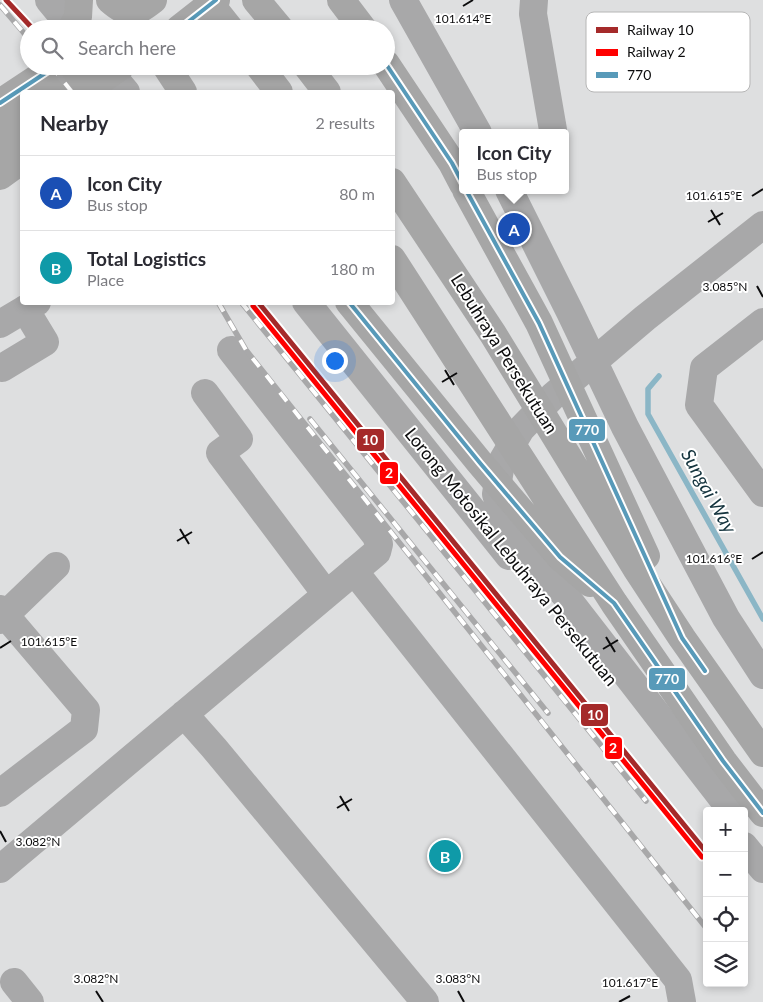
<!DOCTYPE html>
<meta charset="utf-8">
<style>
:root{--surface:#fff;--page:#f2f2f3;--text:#2b2b33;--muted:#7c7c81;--line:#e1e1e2;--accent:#565657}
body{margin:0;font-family:Lato,sans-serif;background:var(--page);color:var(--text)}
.controls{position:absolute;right:15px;bottom:15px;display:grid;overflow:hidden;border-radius:5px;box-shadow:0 2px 8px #0003}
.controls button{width:45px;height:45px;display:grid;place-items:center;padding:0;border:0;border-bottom:1px solid var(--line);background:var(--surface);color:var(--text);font:25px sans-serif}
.you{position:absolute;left:334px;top:360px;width:18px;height:18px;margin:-12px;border:4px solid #fff;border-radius:50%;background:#1a73e8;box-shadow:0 0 0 8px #1a73e833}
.badge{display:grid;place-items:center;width:32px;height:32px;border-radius:50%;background:var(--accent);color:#fff;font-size:16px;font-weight:700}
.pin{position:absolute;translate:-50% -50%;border:2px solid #fff;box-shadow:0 1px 5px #0006}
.popup{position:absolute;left:459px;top:129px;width:110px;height:65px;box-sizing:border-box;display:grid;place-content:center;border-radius:5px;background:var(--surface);filter:drop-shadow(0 1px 4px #0005);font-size:16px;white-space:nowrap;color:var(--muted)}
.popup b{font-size:19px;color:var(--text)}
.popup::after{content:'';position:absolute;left:50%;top:100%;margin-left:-10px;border:10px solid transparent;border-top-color:var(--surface)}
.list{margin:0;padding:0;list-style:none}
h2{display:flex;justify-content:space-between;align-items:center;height:65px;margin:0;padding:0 20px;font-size:21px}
h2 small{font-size:16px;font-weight:400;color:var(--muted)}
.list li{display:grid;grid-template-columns:32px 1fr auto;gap:15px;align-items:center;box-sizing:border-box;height:75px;padding:0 20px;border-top:1px solid var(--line)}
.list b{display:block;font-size:19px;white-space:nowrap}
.list p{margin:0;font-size:16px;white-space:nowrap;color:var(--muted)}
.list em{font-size:16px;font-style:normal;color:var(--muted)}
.icon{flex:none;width:28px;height:28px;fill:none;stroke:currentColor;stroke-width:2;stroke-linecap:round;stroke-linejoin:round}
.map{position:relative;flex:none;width:763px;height:1002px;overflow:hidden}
.search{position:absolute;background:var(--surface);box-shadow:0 2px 8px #0003;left:20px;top:20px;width:375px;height:55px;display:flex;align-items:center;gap:12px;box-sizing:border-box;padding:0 18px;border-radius:28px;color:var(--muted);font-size:19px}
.panel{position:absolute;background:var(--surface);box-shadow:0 2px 8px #0003;left:20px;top:90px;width:375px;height:215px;border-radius:5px}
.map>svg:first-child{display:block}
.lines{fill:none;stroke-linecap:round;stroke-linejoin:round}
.stream{stroke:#8bb6c6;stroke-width:5.5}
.minor{stroke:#a8a8a9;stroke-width:28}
.highway{stroke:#a6a6a6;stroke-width:28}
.rail-casing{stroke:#a8a8a9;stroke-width:5.5}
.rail{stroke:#fff;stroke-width:4;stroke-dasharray:11;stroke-linecap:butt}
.bus-1-casing{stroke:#fff;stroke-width:8}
.bus-1{stroke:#589ab9;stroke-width:4}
.rail-1-casing{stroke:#fff;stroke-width:9}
.rail-2-casing{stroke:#fff;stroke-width:9}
.rail-1{stroke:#a52a2a;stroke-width:5}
.rail-2{stroke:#f00;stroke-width:5}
.ticks{fill:none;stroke:#0c0c0d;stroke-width:2}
.labels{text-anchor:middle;stroke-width:4;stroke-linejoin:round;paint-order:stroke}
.street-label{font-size:18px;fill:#0c0c0d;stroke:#fff}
.water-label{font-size:19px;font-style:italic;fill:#15343e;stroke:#fff}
.key{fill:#fff;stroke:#b6b6b6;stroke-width:1}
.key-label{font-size:14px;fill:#0c0c0d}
.ticks-label{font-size:12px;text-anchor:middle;fill:#0c0c0d;stroke:#fff;stroke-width:4;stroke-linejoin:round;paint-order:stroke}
.line-badge{stroke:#fff;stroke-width:2}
.badge-label{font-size:14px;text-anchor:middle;font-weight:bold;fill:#fff}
</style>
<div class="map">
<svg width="763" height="1002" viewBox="0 0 763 1002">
<rect width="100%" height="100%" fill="#dedfe0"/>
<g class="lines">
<path class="stream" d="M 659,376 L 648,389 L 648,414 L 763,619"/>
<path class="minor" d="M 49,0 L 73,29
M 403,0 L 478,133
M 534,0 L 533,14 L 553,130
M 104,66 L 126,92
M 509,190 L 570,312 L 625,427 L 726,618 L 763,675
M 306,302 L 509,556
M 763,322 L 704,368 L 699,405 L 763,493
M 0,324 L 37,302
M 2,368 L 45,342 L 25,309
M 205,393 L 239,439 L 220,453 L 326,594
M 354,571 L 678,980 L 682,1002
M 0,609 L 86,710 L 84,729 L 0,793
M 0,620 L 56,566
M 184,714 L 214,748 L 425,1002
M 732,811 L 564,594 L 506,528 L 496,494 L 501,463 L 521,429 L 553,396 L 645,318 L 763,225
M 744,846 L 763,869
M 0,869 L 377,552 L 379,544 L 376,536 L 231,350
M 14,982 L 30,1002"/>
<path class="highway" d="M 110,0 C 128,16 135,14 153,0
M 207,0 L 230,29
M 256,0 L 280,29
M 341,0 L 363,29
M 71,29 L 78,17 L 79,0
M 179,29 L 216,0
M 386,64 L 452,163 L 463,184
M 166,66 L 183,92
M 259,66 L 279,92
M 307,66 L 327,92
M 48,92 L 82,66
M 85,92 L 121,66
M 0,103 L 56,66
M 0,126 L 22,110
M 0,152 L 22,137
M 0,176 L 22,160
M 392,182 L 493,334 L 636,568 L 682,638 L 763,753
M 466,190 L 539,323 L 646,556
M 392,259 L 614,603 L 723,761 L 763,813
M 349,302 L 480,463 L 560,557 L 590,583"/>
<g class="rail-casing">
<path id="rail" d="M 0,5 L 29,39
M 51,66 L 72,92
M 218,302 L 246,350 L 707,929
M 241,302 L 646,801
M 310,419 L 548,713"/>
</g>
<use href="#rail" class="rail"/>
<g class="bus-1-casing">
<path id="bus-1" d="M 179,29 L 216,0
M 386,64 L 452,163 L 463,184
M 0,103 L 56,66
M 466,190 L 539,323 L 682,638 L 705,671
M 349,302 L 480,463 L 560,557 L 614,603 L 723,761 L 763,813"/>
</g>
<use href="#bus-1" class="bus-1"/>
<g class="rail-1-casing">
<path id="rail-1" d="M 6,0 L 33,29
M 258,302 L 707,853"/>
</g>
<g class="rail-2-casing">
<path id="rail-2" d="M 253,306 L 702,857"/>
</g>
<use href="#rail-1" class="rail-1"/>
<use href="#rail-2" class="rail-2"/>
</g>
<path class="ticks" d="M 463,6 L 473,0M 752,196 L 763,189M 711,210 L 720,225M 708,222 L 723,213M 757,286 L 763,297M 445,370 L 454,385M 442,382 L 457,373M 180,529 L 189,544M 177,541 L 192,532M 752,559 L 763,552M 606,637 L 615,652M 0,648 L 11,641M 603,649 L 618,640M 340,796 L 349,811M 337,808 L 352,799M 0,831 L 6,842M 96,991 L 103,1002M 458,991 L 464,1002M 619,1002 L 630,996"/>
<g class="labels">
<g class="street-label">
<text transform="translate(504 354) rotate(58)" y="6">Lebuhraya Persekutuan</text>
<text transform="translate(511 557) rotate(51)" y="6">Lorong Motosikal Lebuhraya Persekutuan</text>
</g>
<g class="water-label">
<text transform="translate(709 491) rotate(61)" y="7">Sungai Way</text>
</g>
</g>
<rect x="586" y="12" width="164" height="80" rx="8" class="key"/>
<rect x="596" y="27" width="22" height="6" fill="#a52a2a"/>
<rect x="596" y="49" width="22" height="7" fill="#f00"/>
<rect x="596" y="72" width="22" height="6" fill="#589ab9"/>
<g class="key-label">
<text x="627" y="35">Railway 10</text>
<text x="627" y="57">Railway 2</text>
<text x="627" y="80">770</text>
</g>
<g class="ticks-label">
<text x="463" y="23">101.614°E</text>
<text x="714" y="200">101.615°E</text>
<text x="725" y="291">3.085°N</text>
<text x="714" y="563">101.616°E</text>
<text x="49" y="646">101.615°E</text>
<text x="38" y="846">3.082°N</text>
<text x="96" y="983">3.082°N</text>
<text x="458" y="983">3.083°N</text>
<text x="630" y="987">101.617°E</text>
</g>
<g class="line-badge">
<rect x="568" y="418" width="38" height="24" rx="5" fill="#589ab9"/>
<rect x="356" y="428" width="29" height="24" rx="5" fill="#a52a2a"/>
<rect x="379" y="461" width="20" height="24" rx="5" fill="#f00"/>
<rect x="648" y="667" width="38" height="24" rx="5" fill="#589ab9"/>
<rect x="580" y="703" width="29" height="24" rx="5" fill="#a52a2a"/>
<rect x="604" y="736" width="19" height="24" rx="5" fill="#f00"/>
</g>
<g class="badge-label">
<text x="587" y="435">770</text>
<text x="370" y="445">10</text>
<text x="389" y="478">2</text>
<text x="667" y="684">770</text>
<text x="595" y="720">10</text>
<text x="613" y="753">2</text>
</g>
</svg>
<div class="controls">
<button>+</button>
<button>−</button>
<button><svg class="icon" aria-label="locate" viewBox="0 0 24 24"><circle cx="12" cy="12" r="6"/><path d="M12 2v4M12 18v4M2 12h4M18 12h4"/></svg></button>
<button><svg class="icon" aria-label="layers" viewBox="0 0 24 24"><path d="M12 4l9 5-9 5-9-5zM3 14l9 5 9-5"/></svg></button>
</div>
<div class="you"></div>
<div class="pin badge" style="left:514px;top:229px;background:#1a4fb4">A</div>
<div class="popup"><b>Icon City</b>Bus stop</div>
<div class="pin badge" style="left:445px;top:856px;background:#0f9aa8">B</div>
<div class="search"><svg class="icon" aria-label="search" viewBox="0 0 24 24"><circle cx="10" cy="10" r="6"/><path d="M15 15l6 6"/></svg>Search here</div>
<section class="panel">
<h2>Nearby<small>2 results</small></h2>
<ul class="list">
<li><span class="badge" style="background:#1a4fb4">A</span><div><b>Icon City</b><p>Bus stop</p></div><em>80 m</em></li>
<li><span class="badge" style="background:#0f9aa8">B</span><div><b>Total Logistics</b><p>Place</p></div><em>180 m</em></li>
</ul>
</section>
</div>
